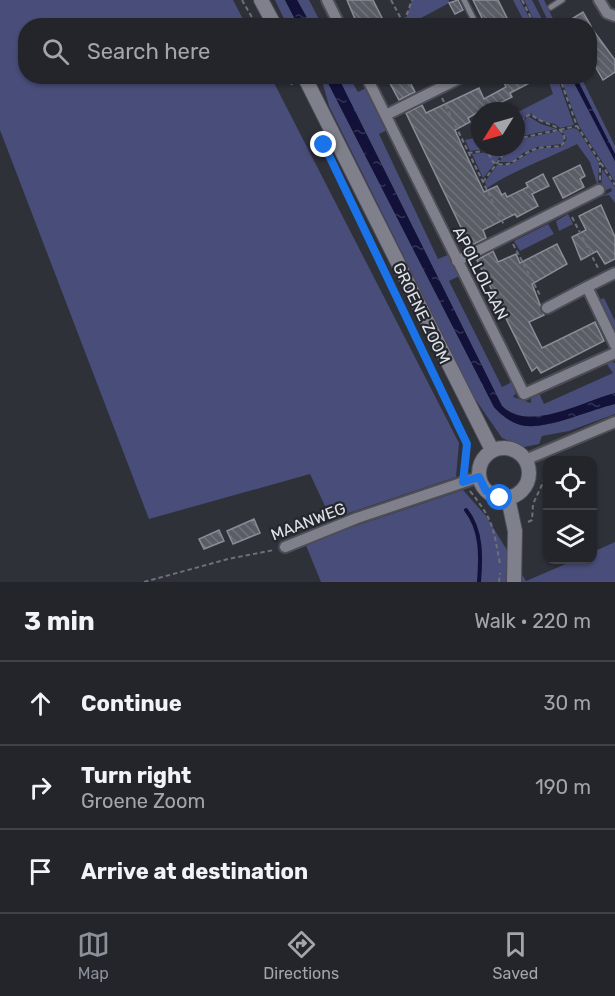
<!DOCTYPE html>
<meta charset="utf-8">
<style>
:root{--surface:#23252b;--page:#2b2d33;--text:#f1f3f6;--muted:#a3a5a9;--line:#404247;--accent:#8c9099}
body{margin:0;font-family:Rubik,sans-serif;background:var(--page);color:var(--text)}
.controls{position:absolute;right:18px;bottom:18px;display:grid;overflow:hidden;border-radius:12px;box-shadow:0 2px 4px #0004}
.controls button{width:54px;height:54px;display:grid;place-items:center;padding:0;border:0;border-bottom:2px solid var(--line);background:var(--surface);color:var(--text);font:30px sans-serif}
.compass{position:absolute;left:471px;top:102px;width:54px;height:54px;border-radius:50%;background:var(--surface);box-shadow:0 2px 4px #0004;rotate:233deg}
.stop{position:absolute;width:18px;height:18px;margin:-14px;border:4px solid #1a73e8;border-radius:50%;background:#fff}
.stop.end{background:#1a73e8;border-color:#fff;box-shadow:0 2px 6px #0008}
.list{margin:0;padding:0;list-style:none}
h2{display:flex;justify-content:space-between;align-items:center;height:78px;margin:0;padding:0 24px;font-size:26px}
h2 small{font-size:20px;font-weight:400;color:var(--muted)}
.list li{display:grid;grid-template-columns:39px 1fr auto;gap:18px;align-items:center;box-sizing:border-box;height:84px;padding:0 24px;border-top:2px solid var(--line)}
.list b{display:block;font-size:22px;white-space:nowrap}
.list p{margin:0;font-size:20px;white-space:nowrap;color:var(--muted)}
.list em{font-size:20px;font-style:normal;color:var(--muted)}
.icon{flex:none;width:33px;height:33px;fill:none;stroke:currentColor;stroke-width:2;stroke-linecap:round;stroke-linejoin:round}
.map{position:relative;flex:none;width:615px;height:582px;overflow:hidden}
.search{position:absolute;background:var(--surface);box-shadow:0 2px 4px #0004;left:18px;right:18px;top:18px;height:66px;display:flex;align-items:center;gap:15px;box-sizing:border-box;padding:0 21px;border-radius:24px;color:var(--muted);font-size:22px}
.sheet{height:330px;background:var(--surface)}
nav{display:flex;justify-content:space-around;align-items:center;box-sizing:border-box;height:84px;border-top:2px solid var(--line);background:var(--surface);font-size:16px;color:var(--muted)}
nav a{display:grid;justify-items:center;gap:3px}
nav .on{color:var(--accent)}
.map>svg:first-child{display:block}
.green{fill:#494d79}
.water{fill:url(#water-ripples)}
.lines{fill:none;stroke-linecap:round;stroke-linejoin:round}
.stream{stroke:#121139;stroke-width:4}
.building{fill:url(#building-back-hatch);stroke:#8b8c97;stroke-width:1.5}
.service-casing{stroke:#4c4d55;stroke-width:8}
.minor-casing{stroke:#4c4d55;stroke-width:14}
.secondary-casing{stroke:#4c4d55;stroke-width:16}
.path{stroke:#6e6f77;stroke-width:2;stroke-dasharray:4.5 3;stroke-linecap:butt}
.service{stroke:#7f808b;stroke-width:5}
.minor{stroke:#7f808b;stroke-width:10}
.secondary{stroke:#7f808b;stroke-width:14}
.route{stroke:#1a73e8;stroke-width:8}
.labels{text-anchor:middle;stroke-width:4.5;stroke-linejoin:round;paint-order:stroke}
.street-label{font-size:16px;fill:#e1e2e8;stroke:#25272f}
</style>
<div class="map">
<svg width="615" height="582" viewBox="0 0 615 582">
<defs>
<pattern id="water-ripples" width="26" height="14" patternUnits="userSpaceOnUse" patternTransform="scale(1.5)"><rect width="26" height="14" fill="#121139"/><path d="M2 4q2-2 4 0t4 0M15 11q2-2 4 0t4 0" fill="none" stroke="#343356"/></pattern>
<pattern id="building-back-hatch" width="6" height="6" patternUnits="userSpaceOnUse" patternTransform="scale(1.5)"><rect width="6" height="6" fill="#5a5c66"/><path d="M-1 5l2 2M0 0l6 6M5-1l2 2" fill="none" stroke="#71737c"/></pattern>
</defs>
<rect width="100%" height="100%" fill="#2f3139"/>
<path class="green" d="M 0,0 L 233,0 L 246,25 L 26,26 L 26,76 L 271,77 L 459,443 L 456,477 L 331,519 L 310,474 L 149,519 L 0,130 Z
M 275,0 L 285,0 L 298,25 L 287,25 Z
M 297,0 L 309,0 L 322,25 L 311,25 Z
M 412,0 L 449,0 L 449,3 L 408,25 L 405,21 Z
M 513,0 L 520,0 L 533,25 L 526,25 Z
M 524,0 L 532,0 L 545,25 L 536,25 Z
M 538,0 L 544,0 L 556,25 L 550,25 Z
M 321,77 L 325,77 L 494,407 C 502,416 514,425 526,426 C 552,428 589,410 615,404 L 615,414 L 569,431 L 542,436 L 539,444 L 524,447 L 502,438 L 473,396 L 329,106 Z
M 338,77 L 349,77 L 358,92 L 370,86 L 391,128 L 379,134 L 438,259 L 450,254 L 461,275 L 449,281 L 502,387 L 512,382 L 518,390 L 513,397 L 531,403 L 531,395 L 539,393 L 544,404 L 613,373 L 606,363 L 609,361 L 615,363 L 615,393 C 582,402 531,433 502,406 Z
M 547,77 L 557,77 L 574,125 L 560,128 L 555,124 L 540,121 L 530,113 L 516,127 L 516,113 L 553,94 Z
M 560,77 L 571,77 L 615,161 L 615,182 L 579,126 Z
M 576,77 L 581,77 L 615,146 L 615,154 Z
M 528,116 L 541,124 L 557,129 L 516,137 L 516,130 Z
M 574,128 L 578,130 L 599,163 L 598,187 L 590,162 L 577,144 C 547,159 516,169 487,188 L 485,182 L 497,165 C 515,168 522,154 538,149 C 546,147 554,149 563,146 L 567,138 L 561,131 Z
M 559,131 L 565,138 L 562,144 L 537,147 L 523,153 L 513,162 L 499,162 L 511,147 L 516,147 L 517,140 Z
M 480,137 L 480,147 L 484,149 L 470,151 L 465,140 Z
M 505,150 L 485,176 L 483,178 L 472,154 Z
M 602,169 L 615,187 L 615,203 L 609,195 L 603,196 L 612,191 L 611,188 L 601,192 Z
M 568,214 L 573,224 L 559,231 L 556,221 Z
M 548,224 L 554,234 L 520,251 L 514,241 Z
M 604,298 L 615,321 L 615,333 L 599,300 Z
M 463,490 L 486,516 L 526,581 L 575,560 L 592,560 L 593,552 L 615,542 L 615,582 L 321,582 L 305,543 Z"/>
<path class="water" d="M 285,0 L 297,0 L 311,25 L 298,25 Z
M 325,77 L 338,77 L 502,406 C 528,433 584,401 615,393 L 615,404 C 590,410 551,428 526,426 C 514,425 502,416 494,407 Z
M 571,77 L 576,77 L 615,154 L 615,161 Z"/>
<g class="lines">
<path class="stream" d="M 466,510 C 482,530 481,557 479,582"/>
</g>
<path class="building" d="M 347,0 L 373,0 L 386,26 L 358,26 Z
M 458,0 L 463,10 L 455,14 L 449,3 Z
M 473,0 L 498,0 L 511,26 L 486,26 Z
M 583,12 L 591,26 L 560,26 Z
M 590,26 L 615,60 L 615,72 L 603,80 L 590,57 Z
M 386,76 L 407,76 L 415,92 L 399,100 Z
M 501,76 L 543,76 L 510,93 L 512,97 L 494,106 L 497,111 L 480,111 L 468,118 L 470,122 L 455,130 L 462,146 L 484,192 L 497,186 L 502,195 L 505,193 L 507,197 L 528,187 L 526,183 L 543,174 L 549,186 L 532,194 L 538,206 L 517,217 L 515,214 L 483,230 L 486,238 L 470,246 L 406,113 L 422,105 L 426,113 L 479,88 L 484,99 L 506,87 Z
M 580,165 L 585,176 L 580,179 L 584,187 L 563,198 L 553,178 Z
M 601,205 L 615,237 L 615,259 L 605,264 L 597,251 L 581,260 L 572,237 L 586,230 L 579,216 Z
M 557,244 L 567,264 L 532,284 L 544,315 L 529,322 L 542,348 L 595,322 L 604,341 L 541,373 L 537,367 L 532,371 L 477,260 L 493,251 L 498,262 L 516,254 L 520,263 Z
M 254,519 L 260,533 L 233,544 L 227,531 Z
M 219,530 L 224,541 L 204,549 L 199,539 Z"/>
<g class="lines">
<g class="service-casing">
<path id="service" d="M 464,0 L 477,26
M 551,7 L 562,0"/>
</g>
<g class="minor-casing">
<path id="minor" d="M 327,0 L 340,26
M 599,0 L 607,13 L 615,16
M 366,76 L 524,394 L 615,353
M 386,115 L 464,76
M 457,261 L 599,190
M 615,273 L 587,287 L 615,345
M 547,308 L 587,287
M 525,460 L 615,422
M 285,547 L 357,518 L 479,477"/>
</g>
<g class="secondary-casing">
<path id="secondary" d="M 261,0 L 275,26
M 304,76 L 492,450
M479 473a25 25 0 1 1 50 0a25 25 0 1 1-50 0Z
M 508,498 L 515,531 L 514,582"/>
</g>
<path class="path" d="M 242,0 L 257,26
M 391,0 L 405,26
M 522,0 L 535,26
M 404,22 L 412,0
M 288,76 L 292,85
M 559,76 L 577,126 L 615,185
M 442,98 L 504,225
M 516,139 L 577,126
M 485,147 L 493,162 C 512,171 519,153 536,149 C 544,146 553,147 561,146 L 565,141 C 564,123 543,126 531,114 L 525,117 L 516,129
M 468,153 L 507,148
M 600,180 L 600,162
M 483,182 L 508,148
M 342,184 L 467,444 L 464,470
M 572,217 L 598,268
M 513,244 L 541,297
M 470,491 C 494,521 493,527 500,564
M 528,522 L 532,520 L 533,504 L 548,472
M 144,582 L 228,559 L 274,550
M 499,582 L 500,573"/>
<use href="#service" class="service"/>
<use href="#minor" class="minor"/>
<use href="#secondary" class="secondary"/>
</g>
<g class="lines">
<path class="route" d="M 324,145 L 467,444 L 463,482 L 479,477 L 486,491 L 500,498"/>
</g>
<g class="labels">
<g class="street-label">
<text transform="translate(481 273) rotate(63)" y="6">APOLLOLAAN</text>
<text transform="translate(422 313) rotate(64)" y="6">GROENE ZOOM</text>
<text transform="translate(308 521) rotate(-21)" y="6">MAANWEG</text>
</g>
</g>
</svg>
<div class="controls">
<button><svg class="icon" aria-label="locate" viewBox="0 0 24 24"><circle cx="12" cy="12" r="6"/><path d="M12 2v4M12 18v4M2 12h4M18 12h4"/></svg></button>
<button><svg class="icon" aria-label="layers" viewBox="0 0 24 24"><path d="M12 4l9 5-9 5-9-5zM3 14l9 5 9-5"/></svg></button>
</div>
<svg class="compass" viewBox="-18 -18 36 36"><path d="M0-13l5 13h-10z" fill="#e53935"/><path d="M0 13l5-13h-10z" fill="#a3a5a9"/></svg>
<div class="stop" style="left:500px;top:498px"></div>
<div class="stop end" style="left:324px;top:145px"></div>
<div class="search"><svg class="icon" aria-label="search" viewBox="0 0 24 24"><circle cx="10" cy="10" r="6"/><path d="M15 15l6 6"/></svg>Search here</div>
</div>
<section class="sheet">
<h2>3 min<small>Walk · 220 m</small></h2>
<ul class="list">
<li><svg class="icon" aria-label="ahead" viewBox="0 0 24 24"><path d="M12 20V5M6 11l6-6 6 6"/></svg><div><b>Continue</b></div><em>30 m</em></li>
<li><svg class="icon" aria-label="right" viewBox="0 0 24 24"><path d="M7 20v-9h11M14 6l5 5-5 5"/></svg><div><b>Turn right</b><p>Groene Zoom</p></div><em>190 m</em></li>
<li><svg class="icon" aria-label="arrive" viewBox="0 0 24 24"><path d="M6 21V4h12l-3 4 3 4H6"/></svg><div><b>Arrive at destination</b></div></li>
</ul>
</section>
<nav>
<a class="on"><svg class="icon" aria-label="map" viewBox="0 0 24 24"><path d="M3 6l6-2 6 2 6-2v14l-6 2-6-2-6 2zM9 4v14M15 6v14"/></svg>Map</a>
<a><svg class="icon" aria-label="directions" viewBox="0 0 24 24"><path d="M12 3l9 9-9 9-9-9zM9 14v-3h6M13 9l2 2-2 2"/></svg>Directions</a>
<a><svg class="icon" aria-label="saved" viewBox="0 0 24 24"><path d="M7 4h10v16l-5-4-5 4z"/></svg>Saved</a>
</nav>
